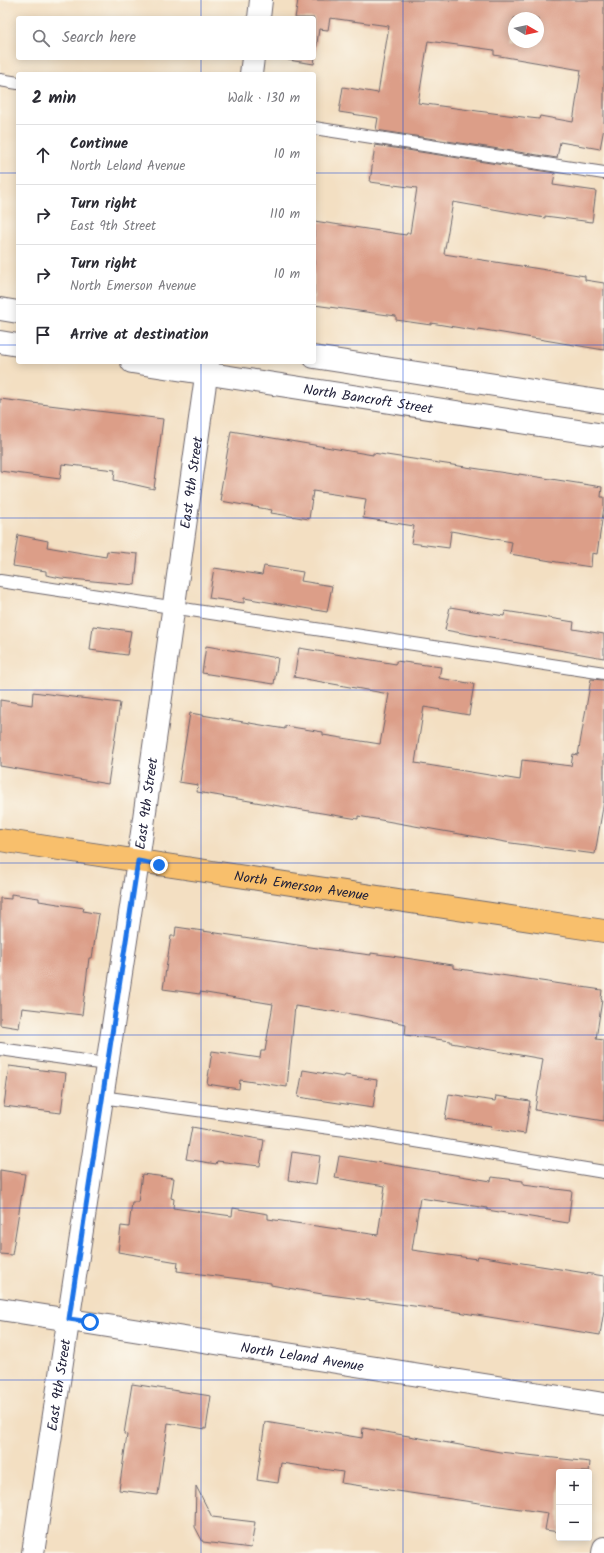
<!DOCTYPE html>
<meta charset="utf-8">
<style>
:root{--surface:#fff;--page:#f2f2f3;--text:#2b2b33;--muted:#7c7c81;--line:#e1e1e2}
body{margin:0;font-family:Kalam,sans-serif;background:var(--page);color:var(--text)}
.controls{position:absolute;right:12px;bottom:12px;display:grid;overflow:hidden;border-radius:4px;box-shadow:0 2px 10px #0003}
.controls button{width:36px;height:36px;display:grid;place-items:center;padding:0;border:0;border-bottom:1px solid var(--line);background:var(--surface);color:var(--text);font:20px sans-serif}
.compass{position:absolute;left:508px;top:12px;width:36px;height:36px;border-radius:50%;background:var(--surface);box-shadow:0 2px 10px #0003;rotate:99deg}
.stop{position:absolute;width:12px;height:12px;margin:-9px;border:3px solid #1a73e8;border-radius:50%;background:#fff}
.stop.end{background:#1a73e8;border-color:#fff;box-shadow:0 1px 4px #0008}
.list{margin:0;padding:0;list-style:none}
h2{display:flex;justify-content:space-between;align-items:center;height:52px;margin:0;padding:0 16px;font-size:17px}
h2 small{font-size:13px;font-weight:400;color:var(--muted)}
.list li{display:grid;grid-template-columns:26px 1fr auto;gap:12px;align-items:center;box-sizing:border-box;height:60px;padding:0 16px;border-top:1px solid var(--line)}
.list b{display:block;font-size:15px;white-space:nowrap}
.list p{margin:0;font-size:13px;white-space:nowrap;color:var(--muted)}
.list em{font-size:13px;font-style:normal;color:var(--muted)}
.icon{flex:none;width:22px;height:22px;fill:none;stroke:currentColor;stroke-width:2;stroke-linecap:round;stroke-linejoin:round}
.map{position:relative;flex:none;width:604px;height:1553px;overflow:hidden}
.search{position:absolute;background:var(--surface);box-shadow:0 2px 10px #0003;left:16px;top:16px;width:300px;height:44px;display:flex;align-items:center;gap:10px;box-sizing:border-box;padding:0 14px;border-radius:4px;color:var(--muted);font-size:15px}
.panel{position:absolute;background:var(--surface);box-shadow:0 2px 10px #0003;left:16px;top:72px;width:300px;height:292px;border-radius:4px}
.map>svg:first-child{display:block}
.building{fill:#dc9e88;fill-rule:evenodd}
.lines{fill:none;stroke-linecap:round;stroke-linejoin:round}
.lane-casing{stroke:#6b646a;stroke-width:14}
.street-casing{stroke:#6b646a;stroke-width:24}
.primary-casing{stroke:#6b646a;stroke-width:24}
.lane{stroke:#fff;stroke-width:12}
.street{stroke:#fff;stroke-width:22}
.primary{stroke:#f8bf6c;stroke-width:22}
.route{stroke:#1a73e8;stroke-width:5}
.grid{fill:none;stroke:#1d4ed8;stroke-width:1;stroke-opacity:0.55}
.labels{text-anchor:middle;stroke-width:3;stroke-linejoin:round;paint-order:stroke}
.street-label{font-size:14px;fill:#22223b;stroke:#fbf7ec}
</style>
<div class="map">
<svg width="604" height="1553" viewBox="0 0 604 1553">
<rect width="100%" height="100%" fill="#fbf7ec"/>
<filter id="ink" filterUnits="userSpaceOnUse"><feTurbulence type="fractalNoise" baseFrequency=".025" numOctaves="2"/><feDisplacementMap in="SourceGraphic" scale="8" xChannelSelector="R" yChannelSelector="G"/><feConvolveMatrix kernelMatrix="1 2 1 2 8 2 1 2 1" color-interpolation-filters="sRGB"/></filter>
<filter id="wash" filterUnits="userSpaceOnUse"><feTurbulence type="fractalNoise" baseFrequency=".012" numOctaves="4" result="noise"/><feDisplacementMap in="SourceGraphic" scale="16" xChannelSelector="R" yChannelSelector="G"/><feGaussianBlur stdDeviation="0.9" result="paint"/><feColorMatrix in="noise" values="0 0 0 0 0 0 0 0 0 0 0 0 0 0 0 0 0 1.4 0 .05"/><feComposite in="paint" operator="in"/></filter>
<g filter="url(#wash)">
<rect width="100%" height="100%" fill="#f3dfc2"/>
<g id="blocks">
<path class="building" d="M 298,0 L 604,0 L 604,128 L 600,149 L 560,142 L 557,158 L 376,130 L 378,118 L 339,112 L 343,87 L 378,93 L 389,26 L 330,18 L 328,30 L 319,29 L 314,64 L 288,60 L 289,58 L 314,58 L 314,18 L 295,18 ZM 514,18 L 538,18 L 538,42 L 514,42 ZM 428,41 L 494,50 L 494,55 L 581,70 L 573,122 L 540,116 L 539,119 L 530,118 L 418,103 Z
M 375,145 L 555,173 L 553,185 L 596,191 L 592,222 L 545,216 L 545,218 L 453,202 L 444,254 L 585,276 L 585,280 L 604,283 L 604,350 L 479,329 L 479,331 L 431,323 L 431,325 L 396,320 L 396,316 L 314,305 L 314,221 L 406,235 L 407,233 L 410,233 L 417,188 L 370,182 Z
M 0,399 L 163,419 L 154,489 L 114,480 L 115,470 L 62,464 L 60,479 L 0,471 Z
M 231,431 L 373,455 L 373,453 L 519,475 L 519,474 L 602,487 L 601,497 L 604,497 L 604,507 L 597,554 L 592,553 L 591,567 L 557,562 L 510,554 L 512,542 L 451,531 L 449,548 L 411,543 L 414,526 L 363,518 L 366,499 L 313,491 L 309,519 L 271,513 L 272,510 L 221,501 L 222,495 L 220,495 Z
M 18,535 L 48,541 L 47,547 L 106,557 L 107,551 L 138,554 L 135,585 L 61,578 L 46,575 L 46,571 L 13,566 Z
M 264,566 L 303,572 L 301,581 L 332,586 L 327,612 L 244,598 L 244,603 L 209,598 L 214,568 L 262,575 Z
M 450,607 L 504,616 L 505,611 L 574,622 L 573,629 L 604,634 L 604,658 L 445,630 Z
M 93,626 L 131,631 L 127,655 L 90,650 Z
M 206,646 L 278,658 L 274,684 L 202,673 Z
M 299,648 L 396,664 L 396,661 L 441,667 L 439,678 L 474,684 L 469,715 L 424,707 L 415,763 L 520,780 L 522,760 L 571,766 L 573,754 L 578,755 L 591,679 L 604,680 L 604,801 L 595,854 L 511,843 L 358,816 L 358,819 L 273,805 L 197,792 L 198,785 L 179,782 L 190,713 L 285,729 L 285,726 L 323,732 L 323,735 L 380,744 L 389,694 L 294,677 Z
M 33,692 L 120,703 L 108,784 L 0,766 L 0,700 L 32,705 Z
M 11,894 L 39,898 L 39,901 L 84,908 L 83,911 L 99,914 L 92,958 L 89,958 L 82,1015 L 22,1008 L 19,1028 L 0,1025 L 0,898 L 11,899 Z
M 176,927 L 324,949 L 371,955 L 371,953 L 453,965 L 453,968 L 602,990 L 601,999 L 602,1000 L 596,1039 L 604,1040 L 604,1121 L 535,1110 L 543,1059 L 451,1043 L 451,1041 L 405,1035 L 406,1024 L 358,1015 L 295,1006 L 287,1087 L 240,1080 L 239,1089 L 207,1084 L 212,1051 L 260,1058 L 261,1051 L 265,1051 L 273,1004 L 200,992 L 200,994 L 163,989 L 171,936 L 175,936 Z
M 9,1066 L 66,1073 L 61,1113 L 4,1106 Z
M 303,1070 L 344,1077 L 345,1075 L 377,1080 L 373,1108 L 298,1097 Z
M 449,1094 L 495,1101 L 496,1096 L 530,1101 L 525,1134 L 491,1129 L 492,1126 L 445,1119 Z
M 192,1127 L 264,1140 L 260,1166 L 217,1161 L 216,1164 L 186,1159 Z
M 292,1152 L 320,1156 L 316,1184 L 288,1180 Z
M 339,1156 L 491,1181 L 492,1177 L 523,1181 L 523,1185 L 572,1191 L 568,1223 L 487,1210 L 487,1208 L 420,1198 L 412,1250 L 477,1259 L 478,1256 L 604,1276 L 604,1310 L 600,1335 L 452,1311 L 322,1294 L 271,1285 L 271,1283 L 177,1271 L 178,1262 L 118,1252 L 121,1226 L 129,1227 L 132,1202 L 138,1202 L 142,1174 L 174,1178 L 171,1198 L 174,1199 L 173,1208 L 232,1216 L 233,1208 L 268,1214 L 268,1219 L 378,1235 L 385,1186 L 335,1178 Z
M 0,1170 L 25,1174 L 12,1255 L 0,1254 Z
M 132,1384 L 211,1396 L 206,1429 L 168,1423 L 158,1495 L 119,1490 L 127,1435 L 124,1434 Z
M 265,1422 L 362,1438 L 363,1428 L 500,1452 L 590,1462 L 589,1472 L 559,1472 L 559,1532 L 545,1530 L 548,1513 L 341,1483 L 343,1472 L 281,1463 L 278,1483 L 257,1480 Z
M 196,1486 L 212,1517 L 255,1522 L 251,1548 L 203,1542 L 195,1527 Z"/>
</g>
</g>
<g filter="url(#ink)">
<use href="#blocks" fill-opacity="0" stroke="#6b646a" stroke-width="1"/>
<g class="lines">
<g class="lane-casing">
<path id="lane" d="M 0,80 L 18,83
M 314,128 L 604,173
M 0,581 L 604,673
M 0,1049 L 106,1064
M 101,1097 L 367,1133 L 604,1172"/>
</g>
<g class="street-casing">
<g id="street">
<path d="M 259,18 L 261,0"/>
<path d="M 251,74 L 253,58"/>
<path d="M 0,309 L 18,312"/>
<path d="M 0,342 L 18,345"/>
<path d="M 314,357 L 604,402"/>
<path id="s1" d="M 132,362 L 604,435"/>
<path id="s2" d="M 0,1309 L 604,1404"/>
<path id="s3" d="M 33,1553 L 138,861 L 208,362"/>
<path d="M 603,1553 L 604,1548"/>
</g>
</g>
<g class="primary-casing">
<g id="primary">
<path id="s4" d="M 0,840 L 604,931"/>
</g>
</g>
<use href="#lane" class="lane"/>
<use href="#street" class="street"/>
<use href="#primary" class="primary"/>
</g>
</g>
<g class="lines" filter="url(#ink)">
<path class="route" d="M 90,1322 L 69,1319 L 138,861 L 159,865"/>
</g>
<path class="grid" d="M 201,0 L 201,18M 403,0 L 403,1553M 201,58 L 201,74M 0,173 L 18,173M 314,173 L 604,173M 0,345 L 18,345M 314,345 L 604,345M 201,362 L 201,1553M 0,518 L 604,518M 0,690 L 604,690M 0,863 L 604,863M 0,1035 L 604,1035M 0,1208 L 604,1208M 0,1380 L 604,1380"/>
<g class="labels">
<g class="street-label">
<text dy="5" stroke="none"><textPath href="#s1" startOffset="239">North Bancroft Street</textPath></text>
<text dy="5" stroke="none"><textPath href="#s3" startOffset="1082">East 9th Street</textPath></text>
<text dy="5" stroke="none"><textPath href="#s3" startOffset="758">East 9th Street</textPath></text>
<text dy="5" stroke="none"><textPath href="#s4" startOffset="305">North Emerson Avenue</textPath></text>
<text dy="5" stroke="none"><textPath href="#s2" startOffset="306">North Leland Avenue</textPath></text>
<text dy="5" stroke="none"><textPath href="#s3" startOffset="170">East 9th Street</textPath></text>
</g>
</g>
</svg>
<div class="controls">
<button>+</button>
<button>−</button>
</div>
<svg class="compass" viewBox="-18 -18 36 36"><path d="M0-13l5 13h-10z" fill="#e53935"/><path d="M0 13l5-13h-10z" fill="#7c7c81"/></svg>
<div class="stop" style="left:90px;top:1322px"></div>
<div class="stop end" style="left:159px;top:865px"></div>
<div class="search"><svg class="icon" aria-label="search" viewBox="0 0 24 24"><circle cx="10" cy="10" r="6"/><path d="M15 15l6 6"/></svg>Search here</div>
<section class="panel">
<h2>2 min<small>Walk · 130 m</small></h2>
<ul class="list">
<li><svg class="icon" aria-label="ahead" viewBox="0 0 24 24"><path d="M12 20V5M6 11l6-6 6 6"/></svg><div><b>Continue</b><p>North Leland Avenue</p></div><em>10 m</em></li>
<li><svg class="icon" aria-label="right" viewBox="0 0 24 24"><path d="M7 20v-9h11M14 6l5 5-5 5"/></svg><div><b>Turn right</b><p>East 9th Street</p></div><em>110 m</em></li>
<li><svg class="icon" aria-label="right" viewBox="0 0 24 24"><path d="M7 20v-9h11M14 6l5 5-5 5"/></svg><div><b>Turn right</b><p>North Emerson Avenue</p></div><em>10 m</em></li>
<li><svg class="icon" aria-label="arrive" viewBox="0 0 24 24"><path d="M6 21V4h12l-3 4 3 4H6"/></svg><div><b>Arrive at destination</b></div></li>
</ul>
</section>
</div>
